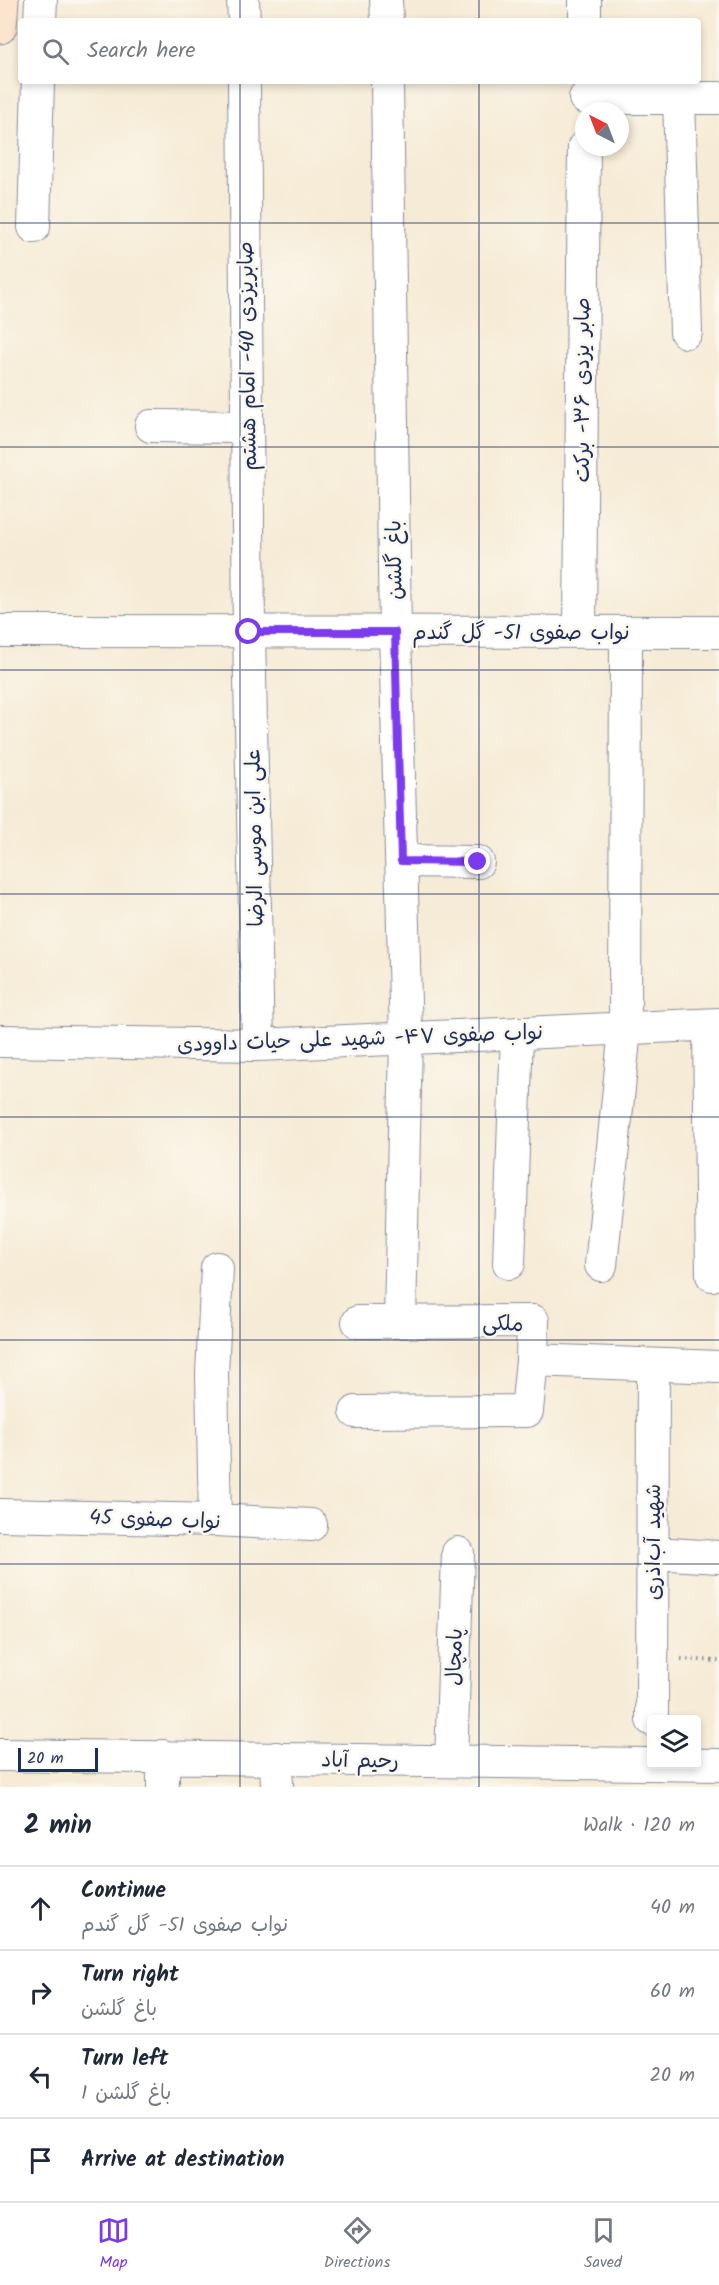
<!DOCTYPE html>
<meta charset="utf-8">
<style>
:root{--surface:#fff;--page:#f2f2f3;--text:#1f2937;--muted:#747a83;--line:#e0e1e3;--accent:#7c3aed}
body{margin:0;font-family:Kalam,"Playpen Sans Arabic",sans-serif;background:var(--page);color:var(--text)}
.controls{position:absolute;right:18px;bottom:18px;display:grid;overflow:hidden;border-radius:6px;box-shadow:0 3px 9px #0003}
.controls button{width:54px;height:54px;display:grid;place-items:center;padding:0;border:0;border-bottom:2px solid var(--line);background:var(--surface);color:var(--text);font:30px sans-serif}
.compass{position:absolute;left:575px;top:102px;width:54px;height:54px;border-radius:50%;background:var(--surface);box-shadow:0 3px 9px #0003;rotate:318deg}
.scale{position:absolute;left:18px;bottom:15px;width:80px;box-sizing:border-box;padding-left:6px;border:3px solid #1b2f5e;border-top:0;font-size:16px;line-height:21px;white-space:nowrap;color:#1b2f5e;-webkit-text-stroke:4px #fbf7ec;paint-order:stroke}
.stop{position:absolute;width:18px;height:18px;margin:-14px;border:4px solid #7c3aed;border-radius:50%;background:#fff}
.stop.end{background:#7c3aed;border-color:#fff;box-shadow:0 2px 6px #0008}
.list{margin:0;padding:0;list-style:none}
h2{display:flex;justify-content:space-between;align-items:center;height:78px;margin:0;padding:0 24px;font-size:26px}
h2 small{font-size:20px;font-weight:400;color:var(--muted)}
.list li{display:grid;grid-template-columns:39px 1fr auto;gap:18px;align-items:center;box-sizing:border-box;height:84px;padding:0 24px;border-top:2px solid var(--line)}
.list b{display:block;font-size:22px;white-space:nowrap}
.list p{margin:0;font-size:20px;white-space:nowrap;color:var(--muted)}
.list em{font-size:20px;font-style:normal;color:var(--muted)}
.icon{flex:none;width:33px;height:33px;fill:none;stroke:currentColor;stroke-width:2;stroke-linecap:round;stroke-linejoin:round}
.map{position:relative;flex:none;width:719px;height:1787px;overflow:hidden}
.search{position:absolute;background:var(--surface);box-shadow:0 3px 9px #0003;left:18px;right:18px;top:18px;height:66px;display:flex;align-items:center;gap:15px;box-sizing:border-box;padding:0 21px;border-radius:6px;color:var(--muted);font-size:22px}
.sheet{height:414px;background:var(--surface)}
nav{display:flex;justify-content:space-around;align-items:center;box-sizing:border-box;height:84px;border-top:2px solid var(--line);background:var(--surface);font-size:16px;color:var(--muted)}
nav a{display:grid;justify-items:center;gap:3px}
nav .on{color:var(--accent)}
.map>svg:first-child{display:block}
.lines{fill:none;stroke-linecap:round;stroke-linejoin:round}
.street-casing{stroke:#888d9a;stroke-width:34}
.secondary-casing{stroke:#888d9a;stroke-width:35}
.path{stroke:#888d9a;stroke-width:4;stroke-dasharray:1.5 4.5;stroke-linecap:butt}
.street{stroke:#fff;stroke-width:32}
.secondary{stroke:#fce5cf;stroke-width:33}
.route{stroke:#7c3aed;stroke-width:8}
.grid{fill:none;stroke:#1b2f5e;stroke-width:1.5;stroke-opacity:0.55}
.labels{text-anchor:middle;stroke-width:5;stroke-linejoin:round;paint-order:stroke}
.street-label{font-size:21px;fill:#1b2f5e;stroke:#fbf7ec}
</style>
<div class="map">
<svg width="719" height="1787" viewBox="0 0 719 1787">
<rect width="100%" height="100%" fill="#fbf7ec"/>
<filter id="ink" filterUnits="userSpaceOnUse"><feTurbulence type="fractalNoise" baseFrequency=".0167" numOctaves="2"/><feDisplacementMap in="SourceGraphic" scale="12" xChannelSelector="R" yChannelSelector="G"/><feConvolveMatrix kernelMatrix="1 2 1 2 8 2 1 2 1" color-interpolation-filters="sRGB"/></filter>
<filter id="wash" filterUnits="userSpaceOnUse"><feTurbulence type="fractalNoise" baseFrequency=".008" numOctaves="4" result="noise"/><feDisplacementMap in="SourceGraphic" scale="24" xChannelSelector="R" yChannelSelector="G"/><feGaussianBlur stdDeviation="1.35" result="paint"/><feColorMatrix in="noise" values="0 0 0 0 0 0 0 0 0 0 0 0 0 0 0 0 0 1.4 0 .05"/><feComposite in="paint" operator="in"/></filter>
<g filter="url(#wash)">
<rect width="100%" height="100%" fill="#f6ebd6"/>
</g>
<g filter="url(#ink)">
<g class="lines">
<g class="street-casing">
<path id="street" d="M 243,0 L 244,21
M 386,0 L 387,21
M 40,21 L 41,0
M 585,21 L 585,0
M 244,81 L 249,632 L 258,1045
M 387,81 L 395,632 L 406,1038 L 400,1321
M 585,98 L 719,98
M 679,98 L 686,332
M 34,227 L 38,81
M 151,426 L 247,427
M 0,631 L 719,632
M 580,632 L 584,147
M 401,861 L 478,862
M 709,1025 L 712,1275
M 0,1041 L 258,1045 L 719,1024
M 509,1263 L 517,1033
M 601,1265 L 625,1029 L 626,632
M 358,1322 L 533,1321 L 532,1360 L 719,1367
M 356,1412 L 527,1411 L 532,1360
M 0,1515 L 215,1520 L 311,1525
M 215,1520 L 212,1374 L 217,1268
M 653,1553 L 719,1557
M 652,1720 L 653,1365
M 0,1755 L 719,1765
M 276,1758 L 277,1787
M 451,1761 L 458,1553
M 163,1787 L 163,1756"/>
</g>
<g class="secondary-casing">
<path id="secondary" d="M 0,27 L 2,0"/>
</g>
<path class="path" d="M 681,1659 L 719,1661"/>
<use href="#street" class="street"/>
<use href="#secondary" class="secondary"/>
</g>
</g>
<g class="lines" filter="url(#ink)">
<path class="route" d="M 249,632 L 395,632 L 401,861 L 478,862"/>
</g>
<path class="grid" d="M 240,0 L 240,21M 479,0 L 479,21M 240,81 L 240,1787M 479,81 L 479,1787M 0,223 L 719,223M 0,447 L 719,447M 0,670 L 719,670M 0,894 L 719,894M 0,1117 L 719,1117M 0,1340 L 719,1340M 0,1564 L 719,1564"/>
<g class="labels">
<g class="street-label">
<text transform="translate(247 356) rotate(-91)" y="7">صابریزدی 40- امام هشتم</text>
<text transform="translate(582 390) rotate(-90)" y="7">صابر یزدی ۳۶- برکت</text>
<text transform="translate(394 560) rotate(-91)" y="7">باغ گلشن</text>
<text x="521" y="639">نواب صفوی 51- گل گندم</text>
<text transform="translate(254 838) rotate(-91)" y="7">علی ابن موسی الرضا</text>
<text transform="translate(360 1038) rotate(-2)" y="7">نواب صفوی ۴۷- شهید علی حیات داوودی</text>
<text transform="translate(503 1323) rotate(3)" y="7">ملکی</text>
<text transform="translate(155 1519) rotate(2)" y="7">نواب صفوی 45</text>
<text transform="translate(653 1542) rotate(-90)" y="7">شهید‌ آب‌اذری</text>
<text transform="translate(454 1657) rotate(-88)" y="7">پامچال</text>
<text transform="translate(360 1760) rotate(1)" y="7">رحیم آباد</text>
</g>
</g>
</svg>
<div class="controls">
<button><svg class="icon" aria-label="layers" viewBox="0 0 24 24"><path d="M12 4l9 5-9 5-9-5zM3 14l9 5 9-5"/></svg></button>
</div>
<svg class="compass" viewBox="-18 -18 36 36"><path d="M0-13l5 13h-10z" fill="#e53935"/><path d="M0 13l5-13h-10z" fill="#747a83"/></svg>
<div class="scale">20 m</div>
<div class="stop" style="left:249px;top:632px"></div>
<div class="stop end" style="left:478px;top:862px"></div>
<div class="search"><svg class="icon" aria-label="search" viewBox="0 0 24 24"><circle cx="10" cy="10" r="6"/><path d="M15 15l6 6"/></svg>Search here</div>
</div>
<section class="sheet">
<h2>2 min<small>Walk · 120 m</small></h2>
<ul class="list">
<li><svg class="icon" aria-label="ahead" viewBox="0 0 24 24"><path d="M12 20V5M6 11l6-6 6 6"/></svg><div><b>Continue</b><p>نواب صفوی 51- گل گندم</p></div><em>40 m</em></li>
<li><svg class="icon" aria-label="right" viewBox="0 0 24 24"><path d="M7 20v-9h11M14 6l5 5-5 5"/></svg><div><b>Turn right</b><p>باغ گلشن</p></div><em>60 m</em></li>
<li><svg class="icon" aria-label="left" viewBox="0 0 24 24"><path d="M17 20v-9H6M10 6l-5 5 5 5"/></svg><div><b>Turn left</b><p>باغ گلشن 1</p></div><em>20 m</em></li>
<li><svg class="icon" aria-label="arrive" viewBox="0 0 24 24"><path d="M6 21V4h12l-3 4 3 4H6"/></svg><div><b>Arrive at destination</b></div></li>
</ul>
</section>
<nav>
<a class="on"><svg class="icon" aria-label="map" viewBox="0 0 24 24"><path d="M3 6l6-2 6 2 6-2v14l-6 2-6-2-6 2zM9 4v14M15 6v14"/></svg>Map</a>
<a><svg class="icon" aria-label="directions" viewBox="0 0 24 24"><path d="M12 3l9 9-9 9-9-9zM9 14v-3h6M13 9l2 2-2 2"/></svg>Directions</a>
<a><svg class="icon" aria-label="saved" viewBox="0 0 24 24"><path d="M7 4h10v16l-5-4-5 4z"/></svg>Saved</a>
</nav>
